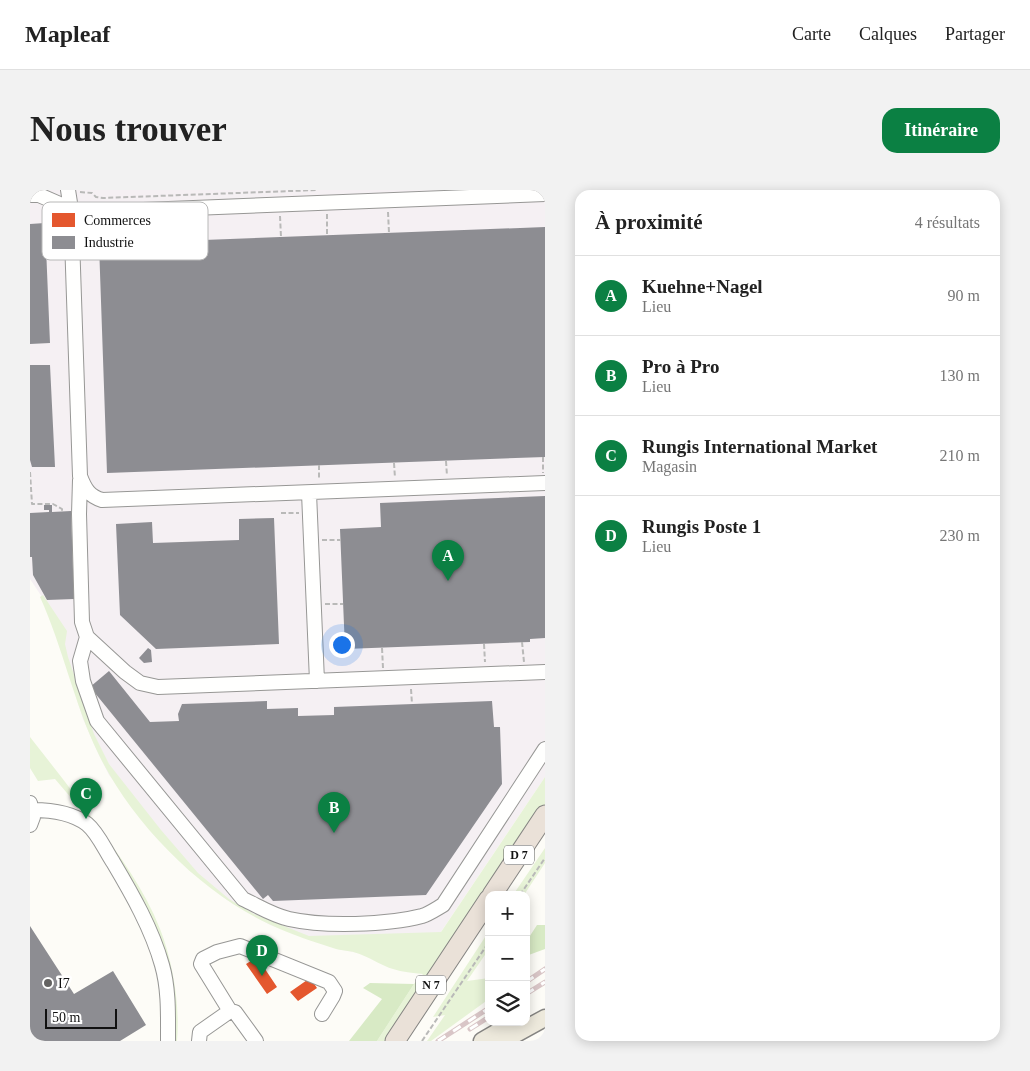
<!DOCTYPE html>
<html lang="fr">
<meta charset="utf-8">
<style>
:root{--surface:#fff;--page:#f2f2f2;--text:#222;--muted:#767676;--line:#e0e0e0;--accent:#0b8043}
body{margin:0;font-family:"Times New Roman",serif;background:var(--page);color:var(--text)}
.controls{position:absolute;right:15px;bottom:15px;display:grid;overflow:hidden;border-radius:10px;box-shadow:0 2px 12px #0003}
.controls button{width:45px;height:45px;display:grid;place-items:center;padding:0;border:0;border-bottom:1px solid var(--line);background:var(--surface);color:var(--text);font:25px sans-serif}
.scale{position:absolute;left:15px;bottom:12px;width:72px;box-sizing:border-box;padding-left:5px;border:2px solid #111;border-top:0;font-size:14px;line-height:18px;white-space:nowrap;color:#111;-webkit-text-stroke:4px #fff;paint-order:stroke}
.you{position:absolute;left:311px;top:454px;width:18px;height:18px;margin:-12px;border:4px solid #fff;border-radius:50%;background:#1a73e8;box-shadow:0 0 0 8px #1a73e833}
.badge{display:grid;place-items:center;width:32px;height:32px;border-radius:50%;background:var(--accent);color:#fff;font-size:16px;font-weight:700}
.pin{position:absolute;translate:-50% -41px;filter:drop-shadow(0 1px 2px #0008)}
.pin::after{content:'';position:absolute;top:26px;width:18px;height:15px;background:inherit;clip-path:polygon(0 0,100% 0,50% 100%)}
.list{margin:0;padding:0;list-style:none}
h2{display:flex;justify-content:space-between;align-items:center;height:65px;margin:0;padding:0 20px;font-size:21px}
h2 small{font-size:16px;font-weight:400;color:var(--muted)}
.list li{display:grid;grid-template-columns:32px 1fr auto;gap:15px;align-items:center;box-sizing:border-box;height:80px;padding:0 20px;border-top:1px solid var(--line)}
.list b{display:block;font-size:19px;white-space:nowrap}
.list p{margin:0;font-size:16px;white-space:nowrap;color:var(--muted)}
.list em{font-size:16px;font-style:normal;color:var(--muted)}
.icon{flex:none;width:28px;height:28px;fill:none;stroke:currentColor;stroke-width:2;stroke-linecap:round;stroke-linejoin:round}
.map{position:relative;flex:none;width:515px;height:851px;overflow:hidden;border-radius:15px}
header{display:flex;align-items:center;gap:30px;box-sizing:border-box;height:70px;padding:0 25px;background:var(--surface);border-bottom:1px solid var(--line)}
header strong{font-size:24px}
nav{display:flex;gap:28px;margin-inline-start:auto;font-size:18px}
.intro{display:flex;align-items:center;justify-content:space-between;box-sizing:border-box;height:120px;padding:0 30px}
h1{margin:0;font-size:35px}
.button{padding:12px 22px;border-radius:15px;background:var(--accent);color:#fff;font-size:18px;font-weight:700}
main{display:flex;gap:30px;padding:0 30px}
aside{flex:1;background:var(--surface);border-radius:15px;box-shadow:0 2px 12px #0003}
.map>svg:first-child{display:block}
.industrial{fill:#f5f0f3}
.green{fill:#e7f3d7}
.forest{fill:#d8eac5}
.shops{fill:#e4572e}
.industry{fill:#8d8d92}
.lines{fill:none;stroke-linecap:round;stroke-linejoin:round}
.minor-casing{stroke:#979795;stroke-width:16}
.major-casing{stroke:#858482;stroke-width:19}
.highway-casing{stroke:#858482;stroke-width:21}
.path{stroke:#b9b9b8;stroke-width:2;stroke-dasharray:5 2.5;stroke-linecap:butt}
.minor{stroke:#fffffe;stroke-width:14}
.major{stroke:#ede9dc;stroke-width:16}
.highway{stroke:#eae1d8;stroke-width:19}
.rail-casing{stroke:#d9c6c7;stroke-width:5}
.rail{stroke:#fff;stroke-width:3;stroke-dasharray:9;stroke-linecap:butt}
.poi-dot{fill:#646362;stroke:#fff;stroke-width:2}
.labels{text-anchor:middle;stroke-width:5;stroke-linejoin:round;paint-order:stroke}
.shield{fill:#fff;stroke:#585858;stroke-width:1}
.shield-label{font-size:12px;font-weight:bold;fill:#111}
.poi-label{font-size:14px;fill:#111;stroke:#fff;text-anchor:start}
.key{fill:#fff;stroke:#b8b8b8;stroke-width:1}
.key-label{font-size:14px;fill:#111}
</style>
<header>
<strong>Mapleaf</strong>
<nav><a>Carte</a><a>Calques</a><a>Partager</a></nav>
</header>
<div class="intro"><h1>Nous trouver</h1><a class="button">Itinéraire</a></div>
<main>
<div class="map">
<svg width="515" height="851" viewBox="0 0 515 851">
<rect width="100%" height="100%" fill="#fdfcf7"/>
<path class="industrial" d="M 0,0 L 515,0 L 515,587 L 392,770 L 358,769 L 308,759 L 240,735 L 197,710 L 159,680 L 124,645 L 79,585 L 69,565 L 53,529 L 18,416 L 0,389 Z"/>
<path class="green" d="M 13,405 L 37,441 L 35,454 L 38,467 L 64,544 L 79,574 L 131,640 L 168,683 L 199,709 L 224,724 L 279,746 L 411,742 L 515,587 L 515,614 L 359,851 L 347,851 L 384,794 L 393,784 C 383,783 372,782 363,779 C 352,776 343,769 332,765 C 324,761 315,761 306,759 C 284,752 260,744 239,734 C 170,702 101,632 68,563 C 44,513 33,458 10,407 Z
M 0,547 C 22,575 44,603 65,632 C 89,665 115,700 130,739 C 143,772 150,815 147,851 L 143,851 L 136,770 L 60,630 L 25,589 L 8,591 L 0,578 Z
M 515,658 L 515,673 L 494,705 L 483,705 Z
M 459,741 L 459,759 L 437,791 L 459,788 L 459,809 L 401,851 L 397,851 L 415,825 L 403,827 Z"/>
<path class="forest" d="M 507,735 L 515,735 L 515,759 L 496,766 L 496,752 Z
M 340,793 L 384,794 L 347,851 L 319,851 L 352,809 L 333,798 Z"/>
<path class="shops" d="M 227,767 L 247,797 L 237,804 L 216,774 Z
M 280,788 L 287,798 L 268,811 L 260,802 Z"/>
<path class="industry" d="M 15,33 L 20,153 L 0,154 L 0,34 Z
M 515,37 L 515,267 L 77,283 L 69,54 Z
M 0,175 L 20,175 L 25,277 L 2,277 L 0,270 Z
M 515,306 L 515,448 L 500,449 L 500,452 L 315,459 L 310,339 L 351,337 L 350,313 Z
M 14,315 L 22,315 L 22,322 L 41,321 L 44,409 L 17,410 L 3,385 L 2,367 L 0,367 L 0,323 L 19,322 L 19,320 L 14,320 Z
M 244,328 L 249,454 L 126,459 L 90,425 L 86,334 L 122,332 L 123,353 L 209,350 L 209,329 Z
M 118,458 L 121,460 L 122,472 L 114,473 L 109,468 Z
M 79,481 L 120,532 L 149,531 L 148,524 L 152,514 L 237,511 L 237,519 L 268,518 L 268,526 L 304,525 L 304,517 L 462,511 L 464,537 L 470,537 L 472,594 L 396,705 L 243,711 L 238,705 L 233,709 L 60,497 Z
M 0,736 L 44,804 L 83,781 L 116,835 L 90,851 L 0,851 Z"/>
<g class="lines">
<g class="minor-casing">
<path id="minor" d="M 38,0 L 41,19 L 50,286 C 55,299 59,306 72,310 L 515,293
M 0,5 L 9,5 L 41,19 L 63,22 L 515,4
M 50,290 L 49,324 L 52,432 L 57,447 L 95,482 L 110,493 L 128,497 L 515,482
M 279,303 L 287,491
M 57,447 L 50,471 L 53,491 L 67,531 L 213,709 C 228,716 242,725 259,729 C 295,737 357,735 392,726 C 399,724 406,719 413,715 L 515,559
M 3,620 C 21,620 42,623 57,634 C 68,643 75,660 83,672 C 102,704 122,739 132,775 C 139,799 138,826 138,851
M 0,635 L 3,627 L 0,613
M 200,821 L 171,774 L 173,769 L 187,762 L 210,756 L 299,792 L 305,801 L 303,806 L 292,824
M 169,851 L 170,842 L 200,821 L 205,822 L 226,851"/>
</g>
<g class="major-casing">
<path id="major" d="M 452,851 L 483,833
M 473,851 L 515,828"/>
</g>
<g class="highway-casing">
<path id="highway" d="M 462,705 L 515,625
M 365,851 L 459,709"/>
</g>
<path class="path" d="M 50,2 L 62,3 L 66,7 L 73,8 L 288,0
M 358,22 L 359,43
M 297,24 L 297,45
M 250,26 L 251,47
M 93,32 L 94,53
M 513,267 L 513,283
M 416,271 L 417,286
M 364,273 L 365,288
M 289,275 L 289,289
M 0,282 L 2,314 L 23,314 L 32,319 L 32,322
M 251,323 L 269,323
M 292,350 L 311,350
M 295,414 L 313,414
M 492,452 L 494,472
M 454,454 L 455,472
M 352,458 L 353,478
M 381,499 L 382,514
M 490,705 L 515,668
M 392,851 L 459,752"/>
<use href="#minor" class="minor"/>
<use href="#major" class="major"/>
<use href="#highway" class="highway"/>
<g class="rail-casing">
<path id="rail" d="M 496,792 L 515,779
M 496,804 L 515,792
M 440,839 L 459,827
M 408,851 L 459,818"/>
</g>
<use href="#rail" class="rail"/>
</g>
<circle class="poi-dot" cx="18" cy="793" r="5"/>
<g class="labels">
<g class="shield">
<rect x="474" y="655.5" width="30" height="19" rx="4"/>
<rect x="386" y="785.5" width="30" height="19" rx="4"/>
</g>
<g class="shield-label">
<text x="489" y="669">D 7</text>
<text x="401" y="799">N 7</text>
</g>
<g class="poi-label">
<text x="28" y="798">I7</text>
</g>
</g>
<rect x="12" y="12" width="166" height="58" rx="8" class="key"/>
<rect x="22" y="23" width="23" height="14" fill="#e4572e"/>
<rect x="22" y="46" width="23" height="13" fill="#8d8d92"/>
<g class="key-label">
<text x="54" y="35">Commerces</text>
<text x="54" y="57">Industrie</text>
</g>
</svg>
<div class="controls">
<button>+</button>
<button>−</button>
<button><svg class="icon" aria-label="layers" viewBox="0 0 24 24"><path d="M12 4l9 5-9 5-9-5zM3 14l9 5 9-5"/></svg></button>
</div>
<div class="scale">50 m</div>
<div class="you"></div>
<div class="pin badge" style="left:418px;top:391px">A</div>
<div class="pin badge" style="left:304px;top:643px">B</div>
<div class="pin badge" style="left:56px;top:629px">C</div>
<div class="pin badge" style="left:232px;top:786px">D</div>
</div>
<aside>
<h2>À proximité<small>4 résultats</small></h2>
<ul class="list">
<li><span class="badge">A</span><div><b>Kuehne+Nagel</b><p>Lieu</p></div><em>90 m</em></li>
<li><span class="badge">B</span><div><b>Pro à Pro</b><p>Lieu</p></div><em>130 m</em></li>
<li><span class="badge">C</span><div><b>Rungis International Market</b><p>Magasin</p></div><em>210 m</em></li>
<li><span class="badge">D</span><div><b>Rungis Poste 1</b><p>Lieu</p></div><em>230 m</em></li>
</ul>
</aside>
</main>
